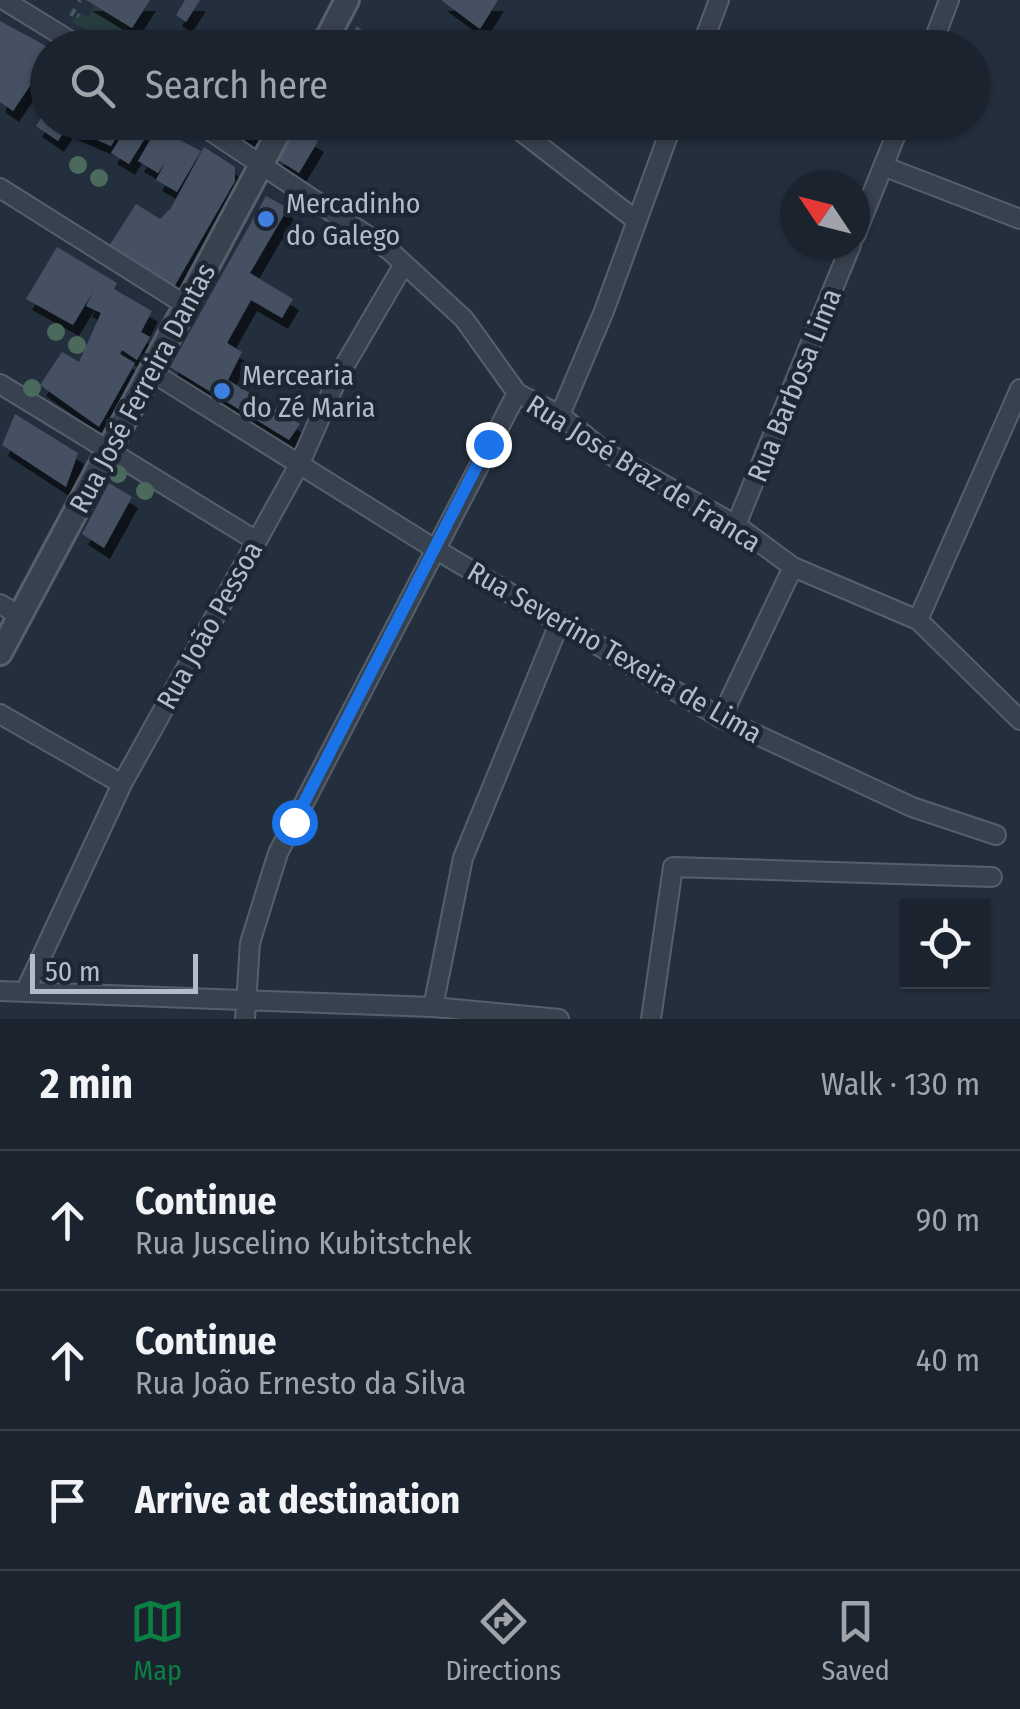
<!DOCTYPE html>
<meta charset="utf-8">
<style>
:root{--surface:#1b232e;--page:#242b36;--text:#f1f3f6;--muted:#a0a4aa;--line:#39404a;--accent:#0b8043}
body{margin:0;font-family:"Fira Sans Condensed",sans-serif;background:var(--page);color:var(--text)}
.controls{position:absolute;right:30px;bottom:30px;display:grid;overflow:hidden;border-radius:0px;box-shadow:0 2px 8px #0004}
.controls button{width:90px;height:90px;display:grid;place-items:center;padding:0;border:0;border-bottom:2px solid var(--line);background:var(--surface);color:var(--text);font:50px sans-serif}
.compass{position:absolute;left:780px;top:170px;width:90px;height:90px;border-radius:50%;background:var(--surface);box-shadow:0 2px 8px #0004;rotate:305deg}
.scale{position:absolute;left:30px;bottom:25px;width:168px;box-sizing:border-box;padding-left:10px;border:5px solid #b4bcc9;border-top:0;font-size:28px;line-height:35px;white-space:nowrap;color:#b4bcc9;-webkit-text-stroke:8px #1d2633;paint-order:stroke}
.stop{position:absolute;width:30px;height:30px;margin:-22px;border:8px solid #1a73e8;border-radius:50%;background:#fff}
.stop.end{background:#1a73e8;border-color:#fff;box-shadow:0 2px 10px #0008}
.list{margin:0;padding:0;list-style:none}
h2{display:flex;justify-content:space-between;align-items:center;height:130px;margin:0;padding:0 40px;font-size:42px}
h2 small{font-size:32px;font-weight:400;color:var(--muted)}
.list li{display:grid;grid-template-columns:65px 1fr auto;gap:30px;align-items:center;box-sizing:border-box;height:140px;padding:0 40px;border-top:2px solid var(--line)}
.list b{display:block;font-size:38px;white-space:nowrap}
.list p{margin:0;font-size:32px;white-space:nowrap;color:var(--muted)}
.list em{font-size:32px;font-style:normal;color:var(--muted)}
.icon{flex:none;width:55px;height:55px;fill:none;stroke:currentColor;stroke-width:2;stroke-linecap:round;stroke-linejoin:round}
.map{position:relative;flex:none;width:1020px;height:1019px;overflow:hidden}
.search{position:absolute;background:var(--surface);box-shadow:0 2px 8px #0004;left:30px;right:30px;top:30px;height:110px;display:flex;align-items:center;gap:25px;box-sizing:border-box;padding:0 35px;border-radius:55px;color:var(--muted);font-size:38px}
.sheet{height:550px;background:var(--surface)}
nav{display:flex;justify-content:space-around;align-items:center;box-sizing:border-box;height:140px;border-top:2px solid var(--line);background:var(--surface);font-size:28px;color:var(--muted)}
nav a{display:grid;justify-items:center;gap:5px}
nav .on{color:var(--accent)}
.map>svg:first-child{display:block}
.grass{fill:url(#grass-tufts)}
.building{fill:#455162;filter:url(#shadow)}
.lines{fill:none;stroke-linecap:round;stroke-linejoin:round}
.minor-casing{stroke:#565f6c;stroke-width:22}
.tertiary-casing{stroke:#565f6c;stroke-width:28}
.path{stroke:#44595c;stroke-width:4;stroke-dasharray:8 8;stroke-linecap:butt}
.minor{stroke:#38414e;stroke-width:18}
.tertiary{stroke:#38414e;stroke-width:22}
.tree{fill:#4b6a5d}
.route{stroke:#1a73e8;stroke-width:12}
.shop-dot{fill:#3f7fe0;stroke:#1d2633;stroke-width:4}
.labels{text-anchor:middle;stroke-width:9;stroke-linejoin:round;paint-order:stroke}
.poi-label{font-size:28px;fill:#b4bcc9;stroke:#1d2633;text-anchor:start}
.street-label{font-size:28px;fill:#b4bcc9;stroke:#1d2633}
</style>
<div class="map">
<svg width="1020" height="1019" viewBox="0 0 1020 1019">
<defs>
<pattern id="grass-tufts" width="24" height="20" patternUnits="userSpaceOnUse" patternTransform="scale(2.5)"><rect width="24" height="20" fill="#263c3f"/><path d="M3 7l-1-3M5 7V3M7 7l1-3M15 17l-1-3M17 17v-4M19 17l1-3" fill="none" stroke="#435659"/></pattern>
<filter id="shadow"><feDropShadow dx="6" dy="11" stdDeviation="0" flood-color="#0009"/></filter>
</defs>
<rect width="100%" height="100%" fill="#242f3e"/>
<path class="grass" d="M 95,6 L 129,27 L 116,47 L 72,22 L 78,13 L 88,17 Z"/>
<path class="building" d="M 86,0 L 150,0 L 132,28 Z
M 185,0 L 200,0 L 186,22 L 176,15 Z
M 441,0 L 498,0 L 480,29 Z
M 0,21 L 48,47 L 48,59 L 13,111 L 0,102 Z
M 357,26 L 384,48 L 344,48 Z
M 48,107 L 48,122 L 126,122 L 111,146 L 67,127 L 58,141 L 36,126 Z
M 130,122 L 155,122 L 129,164 L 111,153 Z
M 223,122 L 259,122 L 248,140 Z
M 294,127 L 318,141 L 299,173 L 275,158 Z
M 157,128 L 201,151 L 177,192 L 156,180 L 166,161 L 158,173 L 138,161 Z
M 204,147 L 235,167 L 235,181 L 174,287 L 109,246 L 136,204 L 160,219 L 171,208 Z
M 266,196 L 288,208 L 250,273 L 293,299 L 282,318 L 251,300 L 227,343 L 242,352 L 228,380 L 300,424 L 289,440 L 170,367 Z
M 57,247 L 117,283 L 114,289 L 152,311 L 141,332 L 150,337 L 137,360 L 122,350 L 120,354 L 135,363 L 99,427 L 40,385 L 62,352 L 79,362 L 101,313 L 86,306 L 93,292 L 73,325 L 26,299 Z
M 15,414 L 78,453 L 66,487 L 2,445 Z
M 109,483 L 132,497 L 104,548 L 82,534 Z"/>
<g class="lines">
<g class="minor-casing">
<path id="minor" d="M 4,0 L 82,48
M 701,48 L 719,0
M 931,48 L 949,0
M 197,122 L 389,250 L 464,319 L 517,393 L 560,415 L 607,453 L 736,525 L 793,567 L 918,620 L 1020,720
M 509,122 L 637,221
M 883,166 L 1020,219
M 0,188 L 184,304
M 855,236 L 901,122
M 150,371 L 435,549 L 721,718 L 912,807 L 996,835
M 0,384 L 255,540
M 560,415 L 604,311 L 673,122
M 736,525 L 851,245
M 0,604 L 20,616
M 918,620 L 1020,389
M 0,714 L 122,784
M 721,718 L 793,567
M 0,991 L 433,1007 L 559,1019
M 25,992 L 122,784 L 300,463 L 339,375 L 404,264
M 433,1007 L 463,858 L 559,624
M 245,1019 L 250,943 L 278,853 L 517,393
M 651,1019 L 673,867 L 992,877"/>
</g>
<g class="tertiary-casing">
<path id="tertiary" d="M 322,48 L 347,0
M 0,653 L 284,122"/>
</g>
<path class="path" d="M 71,16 L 80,0"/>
<use href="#minor" class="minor"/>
<use href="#tertiary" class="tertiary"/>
</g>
<g class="tree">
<circle cx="78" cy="165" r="9"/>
<circle cx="99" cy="178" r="9"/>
<circle cx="56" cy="332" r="9"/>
<circle cx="77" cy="345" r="9"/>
<circle cx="32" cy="388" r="9"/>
<circle cx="118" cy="474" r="9"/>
<circle cx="145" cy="491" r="9"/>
</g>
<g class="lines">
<path class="route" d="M 294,822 L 488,444"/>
</g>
<g class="shop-dot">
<circle cx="266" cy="219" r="10"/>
<circle cx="222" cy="391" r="10"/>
</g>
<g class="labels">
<g class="poi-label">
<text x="286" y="213">Mercadinho<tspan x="286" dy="32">do Galego</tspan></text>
<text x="242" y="385">Mercearia<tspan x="242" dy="32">do Zé Maria</tspan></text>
</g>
<g class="street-label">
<text transform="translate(794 385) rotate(-68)" y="10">Rua Barbosa Lima</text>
<text transform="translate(142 388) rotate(-62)" y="10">Rua José Ferreira Dantas</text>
<text transform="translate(644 473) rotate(32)" y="10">Rua José Braz de Franca</text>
<text transform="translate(209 625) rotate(-61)" y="10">Rua João Pessoa</text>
<text transform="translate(615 652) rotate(30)" y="10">Rua Severino Texeira de Lima</text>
</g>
</g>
</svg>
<div class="controls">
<button><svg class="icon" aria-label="locate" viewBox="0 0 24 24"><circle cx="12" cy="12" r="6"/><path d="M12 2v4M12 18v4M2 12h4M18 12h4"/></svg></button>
</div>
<svg class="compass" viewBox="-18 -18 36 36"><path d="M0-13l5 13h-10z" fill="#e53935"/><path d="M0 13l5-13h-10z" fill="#a0a4aa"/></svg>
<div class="scale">50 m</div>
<div class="stop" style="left:294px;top:822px"></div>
<div class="stop end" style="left:488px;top:444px"></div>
<div class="search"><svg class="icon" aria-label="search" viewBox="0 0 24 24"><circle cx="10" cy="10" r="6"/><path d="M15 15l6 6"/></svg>Search here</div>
</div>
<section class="sheet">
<h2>2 min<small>Walk · 130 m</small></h2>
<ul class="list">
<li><svg class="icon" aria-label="ahead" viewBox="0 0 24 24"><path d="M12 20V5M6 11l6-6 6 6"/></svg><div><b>Continue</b><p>Rua Juscelino Kubitstchek</p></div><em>90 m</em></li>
<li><svg class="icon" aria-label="ahead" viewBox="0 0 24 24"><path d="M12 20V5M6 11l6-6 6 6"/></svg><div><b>Continue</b><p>Rua João Ernesto da Silva</p></div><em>40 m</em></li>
<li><svg class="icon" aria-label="arrive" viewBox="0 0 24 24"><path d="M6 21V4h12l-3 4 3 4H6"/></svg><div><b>Arrive at destination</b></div></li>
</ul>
</section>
<nav>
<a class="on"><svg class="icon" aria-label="map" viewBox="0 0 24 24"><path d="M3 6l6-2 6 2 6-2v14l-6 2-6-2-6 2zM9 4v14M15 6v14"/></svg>Map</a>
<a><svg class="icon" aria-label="directions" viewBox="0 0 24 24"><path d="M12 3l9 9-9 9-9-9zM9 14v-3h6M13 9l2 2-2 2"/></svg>Directions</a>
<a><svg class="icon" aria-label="saved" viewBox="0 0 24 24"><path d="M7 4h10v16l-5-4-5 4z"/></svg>Saved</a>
</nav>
